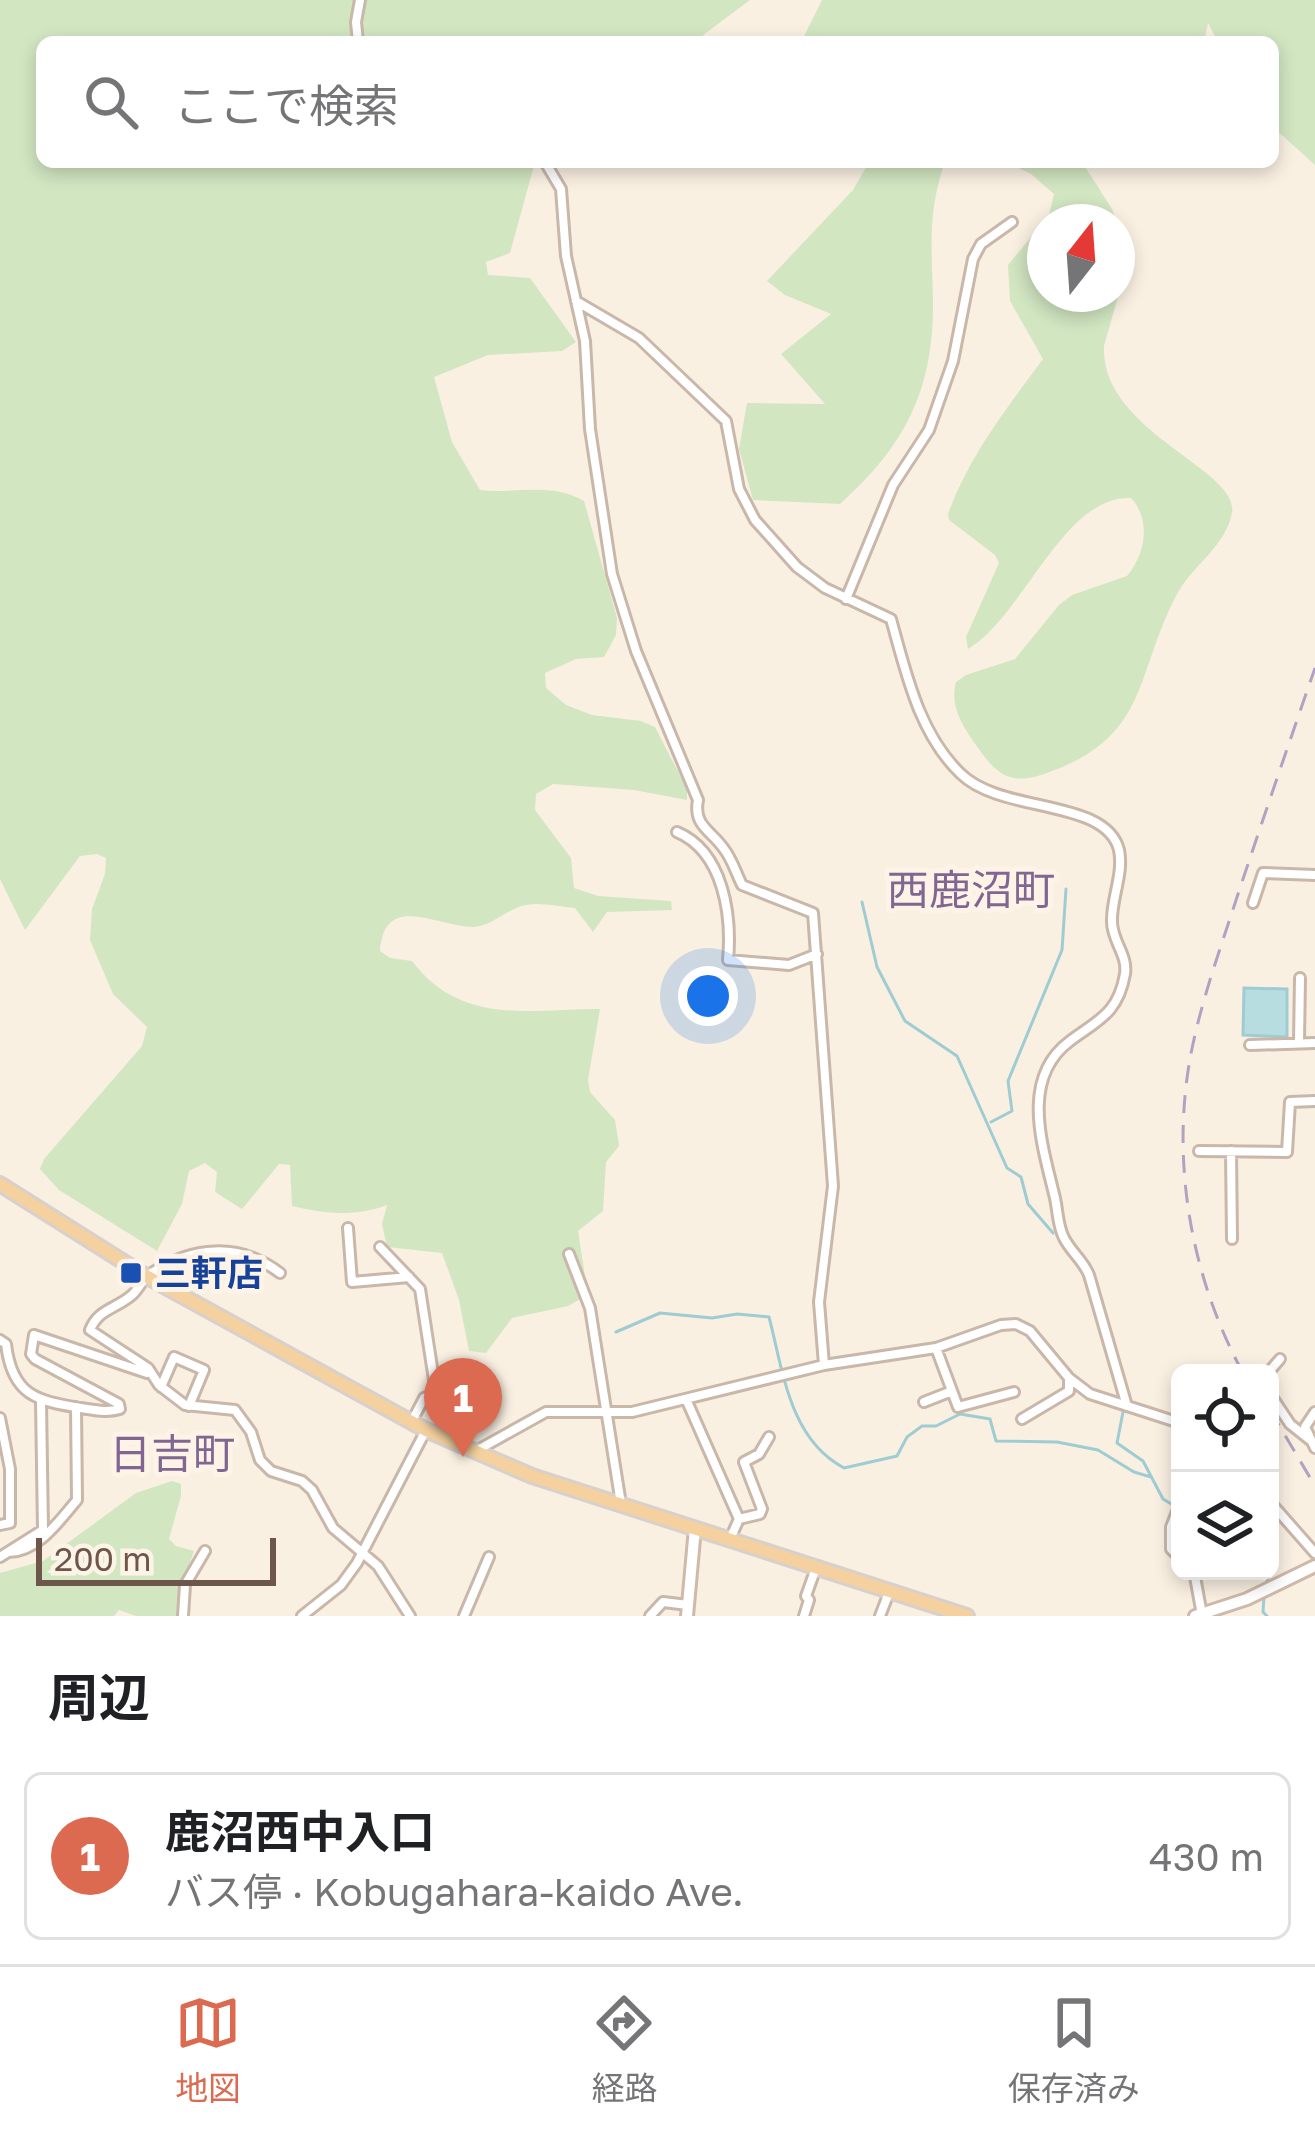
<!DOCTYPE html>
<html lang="ja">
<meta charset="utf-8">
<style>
:root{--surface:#fff;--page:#f2f2f2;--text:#202124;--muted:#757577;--line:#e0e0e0;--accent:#db6a50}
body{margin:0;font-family:"Golos Text","Noto Sans JP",sans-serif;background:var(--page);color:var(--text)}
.controls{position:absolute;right:36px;bottom:36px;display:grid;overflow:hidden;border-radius:18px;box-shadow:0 6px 18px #0003}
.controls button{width:108px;height:108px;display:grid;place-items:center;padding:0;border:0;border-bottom:3px solid var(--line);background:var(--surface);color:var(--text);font:60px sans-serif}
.compass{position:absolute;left:1027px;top:204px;width:108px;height:108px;border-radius:50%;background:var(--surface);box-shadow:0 6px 18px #0003;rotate:17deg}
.scale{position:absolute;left:36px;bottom:30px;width:240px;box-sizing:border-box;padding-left:12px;border:6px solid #6f564b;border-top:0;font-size:33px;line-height:42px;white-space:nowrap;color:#6f564b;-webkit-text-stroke:9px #fdf4e7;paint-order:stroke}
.you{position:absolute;left:708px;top:996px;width:42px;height:42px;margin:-30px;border:9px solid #fff;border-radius:50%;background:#1a73e8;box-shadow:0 0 0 18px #1a73e833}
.badge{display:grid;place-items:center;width:78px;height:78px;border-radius:50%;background:var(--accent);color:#fff;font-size:39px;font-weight:700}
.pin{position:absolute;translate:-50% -99px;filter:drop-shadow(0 3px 6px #0008)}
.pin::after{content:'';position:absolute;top:63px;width:42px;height:36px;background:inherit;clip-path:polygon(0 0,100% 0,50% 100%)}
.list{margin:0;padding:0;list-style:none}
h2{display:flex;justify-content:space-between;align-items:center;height:156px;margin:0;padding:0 48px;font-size:51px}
h2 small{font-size:39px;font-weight:400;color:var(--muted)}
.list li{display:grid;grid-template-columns:78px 1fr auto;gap:36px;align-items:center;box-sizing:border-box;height:168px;margin:0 24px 24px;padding:0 24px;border:3px solid var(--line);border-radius:18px}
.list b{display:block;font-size:45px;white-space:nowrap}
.list p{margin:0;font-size:39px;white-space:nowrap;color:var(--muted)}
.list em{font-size:39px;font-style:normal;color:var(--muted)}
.icon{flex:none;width:66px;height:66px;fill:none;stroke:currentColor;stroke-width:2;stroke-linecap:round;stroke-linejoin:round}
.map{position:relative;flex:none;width:1315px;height:1616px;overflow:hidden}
.search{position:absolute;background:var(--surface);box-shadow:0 6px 18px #0003;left:36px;right:36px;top:36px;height:132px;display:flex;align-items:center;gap:30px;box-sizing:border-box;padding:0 42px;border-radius:18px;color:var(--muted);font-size:45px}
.sheet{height:348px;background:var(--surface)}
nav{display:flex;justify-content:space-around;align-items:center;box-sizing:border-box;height:168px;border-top:3px solid var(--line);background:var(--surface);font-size:33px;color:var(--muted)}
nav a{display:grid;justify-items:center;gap:6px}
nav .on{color:var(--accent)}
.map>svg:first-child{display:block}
.green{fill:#d2e6c2;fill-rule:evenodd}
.water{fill:#b8dde1;stroke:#9fccd2;stroke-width:3}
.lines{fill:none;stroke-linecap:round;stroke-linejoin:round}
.stream{stroke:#9fccd2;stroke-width:3}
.street-casing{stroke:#c9b7aa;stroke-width:14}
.secondary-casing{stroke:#cfb9aa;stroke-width:16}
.primary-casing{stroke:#d7d0cd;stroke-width:18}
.street{stroke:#fff;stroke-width:8}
.secondary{stroke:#fff;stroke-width:10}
.primary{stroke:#f4d19e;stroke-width:12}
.rail{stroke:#b2a2c2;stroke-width:3;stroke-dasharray:18 12;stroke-linecap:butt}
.transit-dot{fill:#1a4fb4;stroke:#fdf4e7;stroke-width:4.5}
.labels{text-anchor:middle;stroke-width:10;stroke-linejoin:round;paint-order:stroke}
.transit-label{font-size:36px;font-weight:bold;fill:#164399;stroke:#fdf4e7;text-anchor:start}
.quarter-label{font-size:42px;fill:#826692;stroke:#fdf4e7}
</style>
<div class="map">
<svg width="1315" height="1616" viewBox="0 0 1315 1616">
<rect width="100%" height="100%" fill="#faf0e2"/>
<path class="green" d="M 0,0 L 750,0 L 694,42 L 42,42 L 42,162 L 535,162 L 510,253 L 486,262 L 488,275 L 530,278 L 576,342 L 562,351 L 488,355 L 434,377 L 452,442 L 480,490 C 518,494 550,482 584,501 L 617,618 L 616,635 L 604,657 L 576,659 L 545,673 L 546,688 L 566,705 L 592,715 L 641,721 L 655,727 L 687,789 L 687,800 L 634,790 L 553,784 L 536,794 L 535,810 L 571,858 L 574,888 L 598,896 L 671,901 L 672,910 L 607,912 L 593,932 L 575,908 C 560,907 541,902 526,905 C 508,908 491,927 473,927 C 438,927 384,891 380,951 L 390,958 L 412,961 C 461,1026 529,1009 600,1009 L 588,1080 L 590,1092 L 615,1120 L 619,1146 L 606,1162 L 603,1211 L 578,1231 L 588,1295 L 568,1306 L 512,1318 L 486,1353 L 469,1351 L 459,1300 L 442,1253 L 387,1247 L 382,1224 L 387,1205 C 355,1217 324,1214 292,1206 L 290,1165 L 279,1164 L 242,1209 L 215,1192 L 217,1172 L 205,1163 L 189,1171 L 182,1204 L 157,1251 L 59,1190 L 40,1169 L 44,1159 L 142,1046 L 147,1027 L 113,994 L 90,940 L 92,909 L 105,874 L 106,858 L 97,854 L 80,856 L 25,930 L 0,879 Z
M 822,0 L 1315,0 L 1315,165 L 1273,127 L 1273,42 L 1218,42 L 1208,23 L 1204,42 L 801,42 Z
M 869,162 L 945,162 C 927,213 932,247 933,300 C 934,389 906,445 840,504 L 753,500 L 739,449 L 747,403 L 825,404 L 781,354 L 831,314 L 785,295 L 767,281 L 853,190 Z
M 1006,162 L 1082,162 L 1112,209 L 1130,254 L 1104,346 C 1100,432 1240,469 1232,513 C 1225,548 1191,566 1176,596 C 1134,677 1149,737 1047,773 C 1013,785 999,778 978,748 C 964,728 949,707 956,682 L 966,675 L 1015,659 L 1059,605 L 1072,595 L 1127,576 C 1146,553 1151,520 1131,498 C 1063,495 1024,616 968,649 L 966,637 L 999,563 L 995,555 L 949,520 L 948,514 C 969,456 1006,409 1043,359 L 1010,301 L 1008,265 L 1049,215 L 1054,194 L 1031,174 ZM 1045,222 L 1117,222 L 1117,294 L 1045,294 Z
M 172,1481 L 181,1484 L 181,1496 L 169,1539 L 176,1546 L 194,1551 L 178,1598 L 177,1616 L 136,1616 L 119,1610 L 114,1616 L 0,1616 L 0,1573 L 43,1561 L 136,1493 Z"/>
<path class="water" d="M 1244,988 L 1287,989 L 1287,1037 L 1243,1035 Z"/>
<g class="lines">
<path class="stream" d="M 862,902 L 877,967 L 905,1021 L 957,1056 L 1007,1168 L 1021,1177 L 1028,1204 L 1053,1233
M 991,1122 L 1012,1111 L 1008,1081 L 1062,950 L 1066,889
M 1088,1286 L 1120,1395
M 616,1332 L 660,1313 L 712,1318 L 737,1314 L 769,1317 C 783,1370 789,1439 844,1468 L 897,1456 L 907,1437 L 922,1426 L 936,1426 L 960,1414 L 990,1419 L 996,1441 L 1057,1442 L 1098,1450 L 1134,1472 L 1151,1477
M 1123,1412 L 1117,1443 L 1143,1461 L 1163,1499 L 1178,1508
M 1265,1587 L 1270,1571
M 1264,1596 L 1263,1612 L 1267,1616"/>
<g class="street-casing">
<path id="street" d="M 358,42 L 356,22 L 360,0
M 545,162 L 561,189 L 566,256 L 585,341 L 590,429 L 612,574 L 636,651 L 698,800 C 693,826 711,830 724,849 C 732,859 736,873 742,885 L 813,913 L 833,1186 L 819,1302 L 824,1365
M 576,301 L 639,338 L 726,421 L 739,489 L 755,520 L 797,567 L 825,588 L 891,619 C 906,673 919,734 961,774 C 1002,814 1106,798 1119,850 C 1124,874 1111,899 1112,922 C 1112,941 1128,955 1125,974 C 1118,1014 1098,1020 1070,1041 C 1020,1078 1042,1144 1054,1194 C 1058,1208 1057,1225 1064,1238 C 1071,1252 1083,1260 1089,1275 L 1127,1406
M 846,599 L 893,485 L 929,430 L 953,361 L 973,259 L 981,244 L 1012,222
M 677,832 C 724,852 732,916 728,960 L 789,965 L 817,954
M 1253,903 L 1263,873 L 1315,875
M 1299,1042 L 1300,978
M 1250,1045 L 1315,1043
M 1199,1151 L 1287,1152 L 1290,1102 L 1315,1101
M 1231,1151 L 1232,1239
M 348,1228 L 352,1282 L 409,1277
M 380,1247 L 420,1289 L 436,1393 L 424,1398 L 412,1421
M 569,1254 L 590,1308 L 621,1504
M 280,1273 C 239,1242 192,1246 150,1274 C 142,1279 139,1289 132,1295 C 116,1309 98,1309 90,1330 L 148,1368 L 159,1385 L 185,1405 L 235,1410 L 251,1432 L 260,1460 L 271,1471 L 302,1481 L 312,1490 L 333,1528 L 378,1566 L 410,1616
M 0,1340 L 6,1344 C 12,1395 36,1401 81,1408 C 95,1410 107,1413 120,1409 L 119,1404 L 35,1359 L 31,1354 L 34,1335 L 147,1373
M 936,1348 L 958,1407 L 1014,1392
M 1268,1373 L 1280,1359
M 161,1387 L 174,1357 L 204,1370 L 189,1406
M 1270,1394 L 1290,1424 L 1310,1440
M 686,1399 L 739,1519 L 730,1539
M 924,1402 L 952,1391
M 1315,1412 L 1305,1427 L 1315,1448
M 0,1418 L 10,1469 L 10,1523 L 0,1525
M 1022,1419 L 1069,1391 L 1069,1378
M 474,1452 L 546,1412 L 632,1412 L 824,1365 L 936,1348 L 1001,1325 L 1016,1324 L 1030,1331 L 1069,1378 L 1090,1394 L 1180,1423
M 1270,1502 L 1315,1553
M 1180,1504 L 1171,1527 L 1171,1549 L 1180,1558
M 739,1519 L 760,1514 L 762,1509 L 744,1462 L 759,1454 L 769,1437
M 9,1552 C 39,1551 59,1521 77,1500 L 76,1407
M 0,1557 L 43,1530 L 41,1401
M 1194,1571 L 1202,1615
M 183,1616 L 185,1585 L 205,1551
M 302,1616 L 341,1585 L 357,1563 L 426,1430
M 464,1616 L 489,1557
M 650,1616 L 663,1602 L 688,1605
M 804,1616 L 809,1600 L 806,1596 L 816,1568
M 880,1616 L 890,1590"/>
</g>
<g class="secondary-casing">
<path id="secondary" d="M 687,1616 L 695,1528
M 1195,1616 L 1247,1599 L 1315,1566"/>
</g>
<g class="primary-casing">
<path id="primary" d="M 0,1184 L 146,1276 L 426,1430 L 532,1476 L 967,1616"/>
</g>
<use href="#street" class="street"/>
<use href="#secondary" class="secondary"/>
<use href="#primary" class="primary"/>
<path class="rail" d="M 1243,1373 C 1188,1272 1168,1148 1195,1035 C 1206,987 1223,941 1238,894 C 1263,819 1289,743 1315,668
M 1270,1410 L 1315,1486"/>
</g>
<rect class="transit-dot" x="119" y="1261" width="24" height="24" rx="6"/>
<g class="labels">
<g class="transit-label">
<text x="155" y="1286">三軒店</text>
</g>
<g class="quarter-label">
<text x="971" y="905">西鹿沼町</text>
<text x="172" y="1469">日吉町</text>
</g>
</g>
</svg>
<div class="controls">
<button><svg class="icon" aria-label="locate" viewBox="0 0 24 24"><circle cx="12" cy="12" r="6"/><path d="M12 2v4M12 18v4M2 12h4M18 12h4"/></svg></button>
<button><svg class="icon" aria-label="layers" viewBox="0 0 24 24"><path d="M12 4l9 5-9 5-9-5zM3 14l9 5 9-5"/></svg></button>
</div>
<svg class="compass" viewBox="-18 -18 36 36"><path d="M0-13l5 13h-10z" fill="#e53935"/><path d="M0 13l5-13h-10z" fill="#757577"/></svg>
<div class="scale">200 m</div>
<div class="you"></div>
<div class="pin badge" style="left:463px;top:1457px">1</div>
<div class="search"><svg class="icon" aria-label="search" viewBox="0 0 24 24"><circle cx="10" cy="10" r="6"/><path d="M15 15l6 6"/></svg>ここで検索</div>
</div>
<section class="sheet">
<h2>周辺<small></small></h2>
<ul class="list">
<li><span class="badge">1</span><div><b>鹿沼西中入口</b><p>バス停 · Kobugahara-kaido Ave.</p></div><em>430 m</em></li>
</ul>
</section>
<nav>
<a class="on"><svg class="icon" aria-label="map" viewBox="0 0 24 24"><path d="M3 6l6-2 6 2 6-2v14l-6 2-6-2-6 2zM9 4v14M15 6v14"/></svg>地図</a>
<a><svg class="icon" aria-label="directions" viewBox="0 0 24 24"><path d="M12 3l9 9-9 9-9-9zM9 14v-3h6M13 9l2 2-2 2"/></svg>経路</a>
<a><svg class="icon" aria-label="saved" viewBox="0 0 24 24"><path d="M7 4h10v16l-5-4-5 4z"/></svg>保存済み</a>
</nav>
